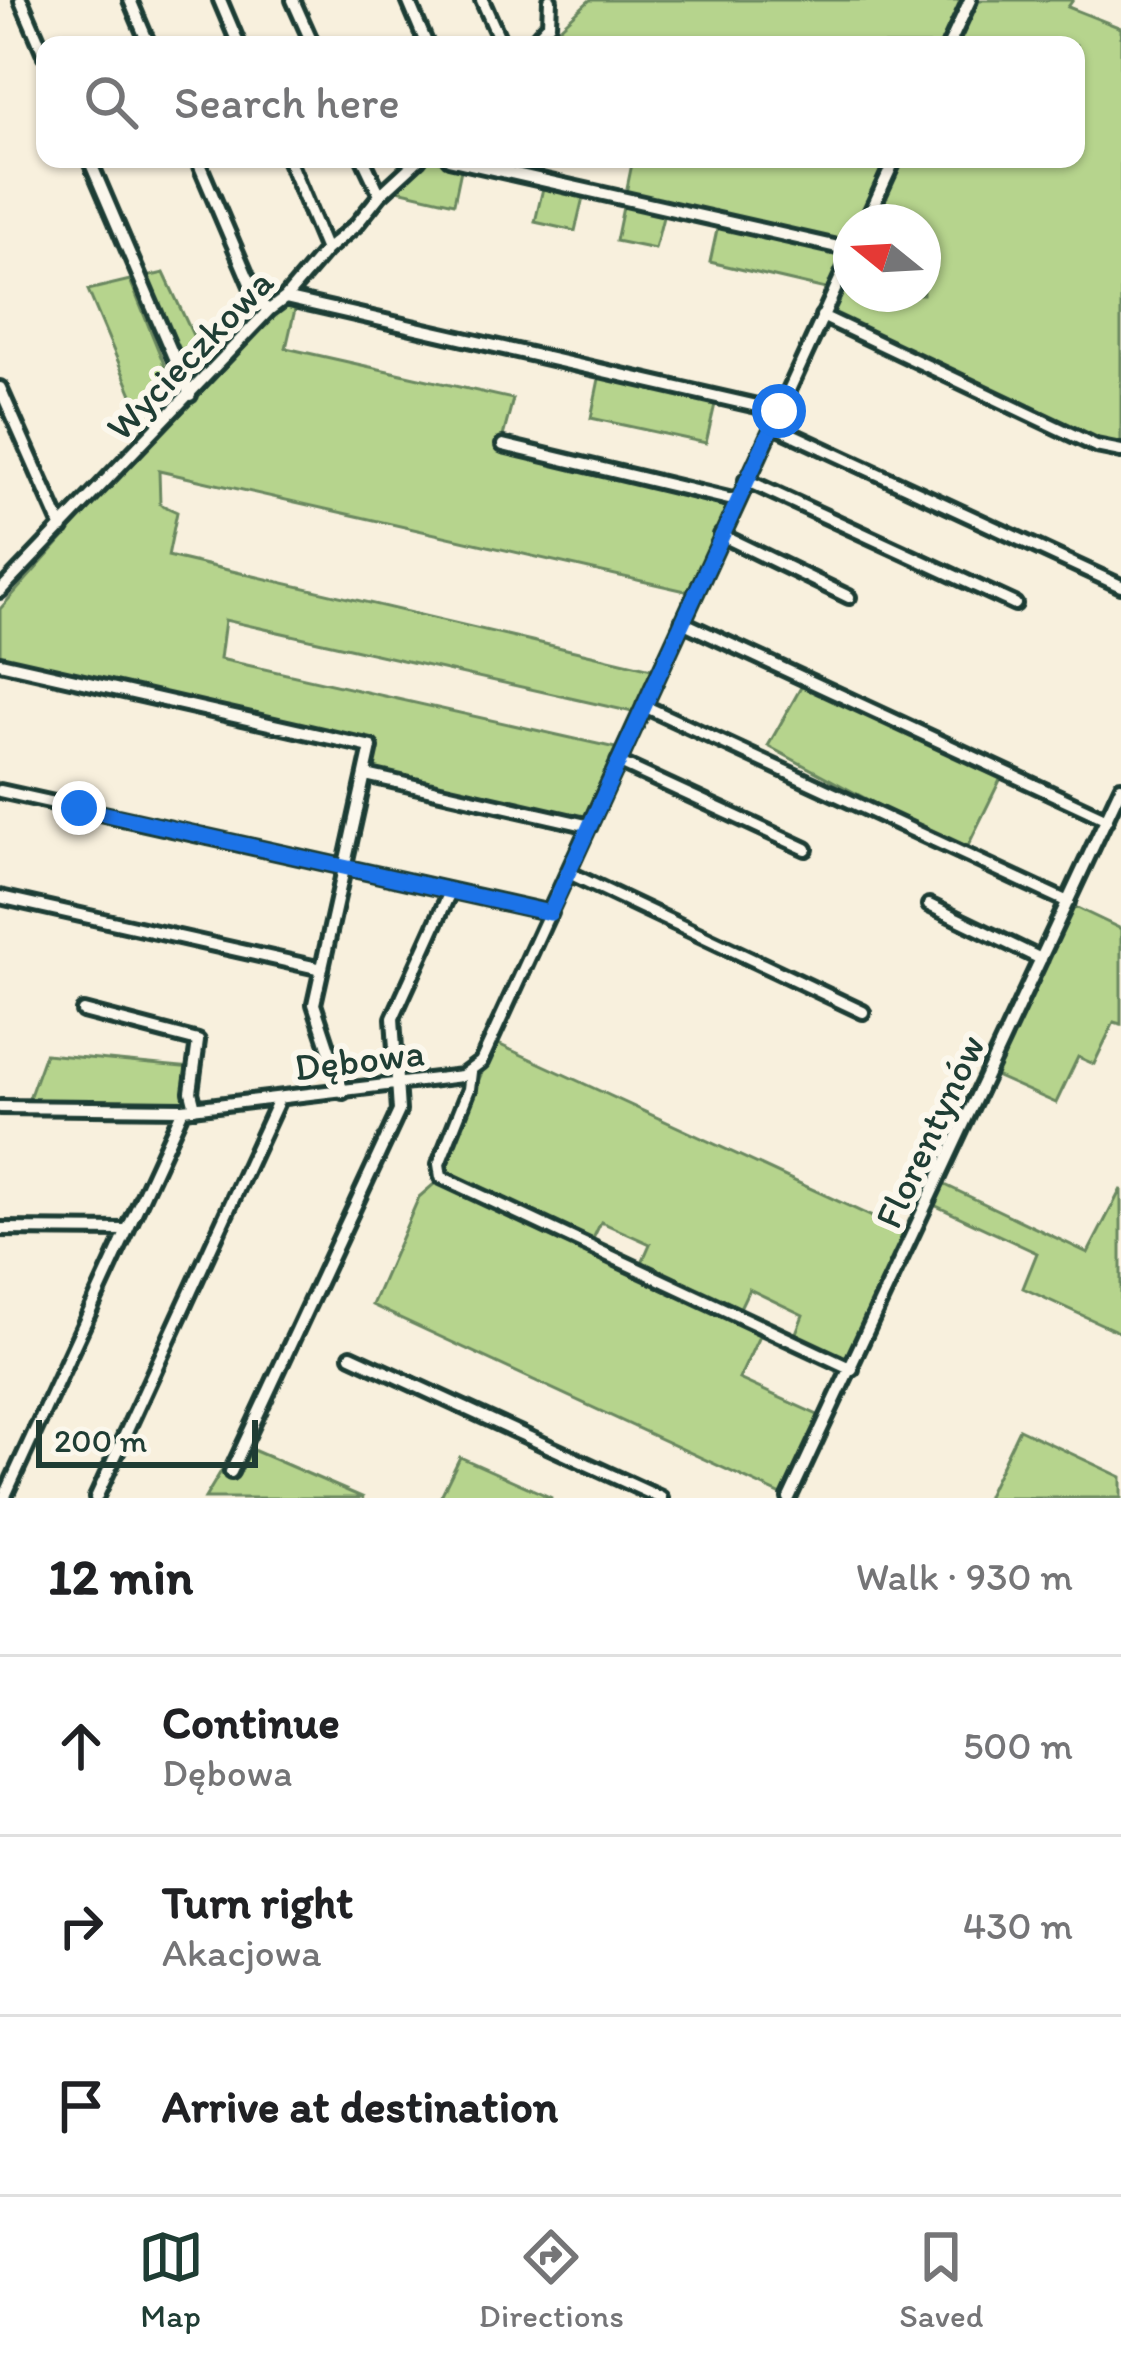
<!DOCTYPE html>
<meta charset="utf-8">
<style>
:root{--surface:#fff;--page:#f2f2f2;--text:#202124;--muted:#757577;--line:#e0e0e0;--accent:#1f3d34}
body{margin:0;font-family:Itim,sans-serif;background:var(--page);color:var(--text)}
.compass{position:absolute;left:833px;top:204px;width:108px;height:108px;border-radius:50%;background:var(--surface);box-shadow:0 3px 9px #0004;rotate:288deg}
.scale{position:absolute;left:36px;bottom:30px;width:222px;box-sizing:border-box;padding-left:12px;border:6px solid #1f3d34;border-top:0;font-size:33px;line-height:42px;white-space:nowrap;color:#1f3d34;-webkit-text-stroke:9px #fbf7ec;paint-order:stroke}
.stop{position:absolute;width:36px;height:36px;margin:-27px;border:9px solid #1a73e8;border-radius:50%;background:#fff}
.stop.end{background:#1a73e8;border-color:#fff;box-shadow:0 3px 12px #0008}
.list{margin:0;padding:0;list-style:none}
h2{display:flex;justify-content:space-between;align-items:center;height:156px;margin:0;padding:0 48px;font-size:51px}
h2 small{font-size:39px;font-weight:400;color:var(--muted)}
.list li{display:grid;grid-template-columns:78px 1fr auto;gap:36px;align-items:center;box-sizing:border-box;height:180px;padding:0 48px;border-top:3px solid var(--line)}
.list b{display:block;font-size:45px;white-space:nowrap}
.list p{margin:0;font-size:39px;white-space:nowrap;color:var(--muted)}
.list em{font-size:39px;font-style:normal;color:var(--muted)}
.icon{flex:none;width:66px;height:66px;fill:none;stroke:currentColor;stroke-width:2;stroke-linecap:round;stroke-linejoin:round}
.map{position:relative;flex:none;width:1121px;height:1498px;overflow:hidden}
.search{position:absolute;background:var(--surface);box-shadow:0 3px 9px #0004;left:36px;right:36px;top:36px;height:132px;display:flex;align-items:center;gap:30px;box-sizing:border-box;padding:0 42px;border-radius:24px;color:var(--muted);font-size:45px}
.sheet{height:696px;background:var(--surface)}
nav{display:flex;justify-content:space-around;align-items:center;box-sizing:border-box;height:168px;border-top:3px solid var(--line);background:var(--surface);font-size:33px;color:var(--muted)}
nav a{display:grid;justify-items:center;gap:6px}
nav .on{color:var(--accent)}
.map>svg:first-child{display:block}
.green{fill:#b6d48d;stroke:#6a8860;stroke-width:3}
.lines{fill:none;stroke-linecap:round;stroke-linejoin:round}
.minor-casing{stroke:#1f3d34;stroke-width:20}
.minor{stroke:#fbf7ec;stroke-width:10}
.route{stroke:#1a73e8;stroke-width:15}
.labels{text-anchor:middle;stroke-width:12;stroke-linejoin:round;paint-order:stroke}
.street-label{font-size:39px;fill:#1f3d34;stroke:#fbf7ec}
</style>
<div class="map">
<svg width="1121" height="1498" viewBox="0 0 1121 1498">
<rect width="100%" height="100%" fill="#f8f0dd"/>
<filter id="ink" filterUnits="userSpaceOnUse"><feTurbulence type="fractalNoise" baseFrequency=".00833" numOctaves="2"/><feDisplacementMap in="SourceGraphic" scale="24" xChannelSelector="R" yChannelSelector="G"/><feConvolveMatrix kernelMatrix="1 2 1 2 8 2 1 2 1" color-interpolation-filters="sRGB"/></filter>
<g filter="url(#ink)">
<path class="green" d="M 590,0 L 1073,0 L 1068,7 L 1121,28 L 1121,449 L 1096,443 L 825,317 L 851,262 L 851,294 L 923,294 L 923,222 L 851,222 L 851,245 L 830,290 L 710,262 L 718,225 L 664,213 L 655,249 L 616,241 L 633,159 L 1076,159 L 1076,45 L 541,45 Z
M 429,159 L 462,165 L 454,203 L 393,189 Z
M 544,184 L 584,193 L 575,231 L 535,222 Z
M 164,273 L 205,361 L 189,379 L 146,277 Z
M 130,280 L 176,394 L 145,425 L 88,290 Z
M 282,305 L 296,305 L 286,348 L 513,399 L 501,444 L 731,505 L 690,592 L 159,471 L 160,504 L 177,512 L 168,556 L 656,670 L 637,713 L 225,620 L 220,659 L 620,749 L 584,820 L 367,773 L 373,747 L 0,659 L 0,609 L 153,437 Z
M 600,374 L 716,400 L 706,443 L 591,418 Z
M 804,682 L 1003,774 L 965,852 L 768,746 Z
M 1071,905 L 1121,929 L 1121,1024 L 1114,1022 L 1094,1064 L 1078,1057 L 1056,1103 L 991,1074 Z
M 496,1043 L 909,1234 L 847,1364 L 794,1338 L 803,1315 L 749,1289 L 738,1312 L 640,1267 L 650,1244 L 601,1222 L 589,1247 L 456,1184 L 442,1171 L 444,1153 Z
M 45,1054 L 193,1068 L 191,1104 L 28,1101 Z
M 941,1183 L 1088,1253 L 1121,1189 L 1121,1333 L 1023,1288 L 1037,1253 L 932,1204 Z
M 434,1184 L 446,1185 L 762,1330 L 739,1379 L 822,1417 L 786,1497 L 372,1305 L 419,1197 Z
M 1019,1429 L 1121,1477 L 1121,1498 L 986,1498 Z
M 246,1447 L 364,1498 L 205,1498 L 223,1468 Z
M 460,1457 L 552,1498 L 440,1498 Z"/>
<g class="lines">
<g class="minor-casing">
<path id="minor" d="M 21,0 L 45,56
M 130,0 L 149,45
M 220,0 L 239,45
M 293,0 L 313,45
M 408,0 L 427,45
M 482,0 L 502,45
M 530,45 L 549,24 L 550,0
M 949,45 L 970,0
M 89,159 L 190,395
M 197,159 L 258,302 L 269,310
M 288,159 L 326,250
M 363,159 L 380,195
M 449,159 L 851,250
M 866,222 L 895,159
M 285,298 L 779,411
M 822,316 L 1096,446 L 1121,451
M 0,388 L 62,528
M 772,425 L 1121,586
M 503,445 L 737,501
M 746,480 L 1015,604
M 721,535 L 849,597
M 0,591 L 269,310 L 285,298 L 326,250 L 356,225 L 380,195 L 419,159
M 682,622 L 1107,819
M 0,663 L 371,747 L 314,1004 L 343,1092
M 644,706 L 1068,902
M 618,762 L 806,849
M 366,775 L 590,826
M 0,791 L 551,913
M 569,873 L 863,1012
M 0,897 L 322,969
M 929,905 L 1041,959
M 83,1011 L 198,1041 L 191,1092 L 195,1108
M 471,1072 L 469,1089 L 439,1164 L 441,1177 L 852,1369
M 0,1107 L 183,1109 L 462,1076 L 481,1062 L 851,255
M 0,1229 L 127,1230
M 351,1356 L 661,1498
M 231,1472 L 399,1111 L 393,1018 L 450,892
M 4,1498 L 183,1109
M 96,1498 L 279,1099
M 789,1498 L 1121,787"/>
</g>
<use href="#minor" class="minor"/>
</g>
</g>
<g class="lines" filter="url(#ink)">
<path class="route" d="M 79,808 L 550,913 L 779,411"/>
</g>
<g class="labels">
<g class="street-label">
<text transform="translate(189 354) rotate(-46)" y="14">Wycieczkowa</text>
<text transform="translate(359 1059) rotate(-7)" y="14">Dębowa</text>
<text transform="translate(929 1131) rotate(-65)" y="14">Florentynów</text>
</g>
</g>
</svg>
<svg class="compass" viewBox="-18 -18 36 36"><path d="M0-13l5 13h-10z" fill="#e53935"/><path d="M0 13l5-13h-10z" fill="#757577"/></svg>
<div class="scale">200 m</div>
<div class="stop" style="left:779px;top:411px"></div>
<div class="stop end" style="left:79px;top:808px"></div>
<div class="search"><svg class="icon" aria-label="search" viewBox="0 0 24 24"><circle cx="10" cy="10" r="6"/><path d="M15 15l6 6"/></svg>Search here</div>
</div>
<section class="sheet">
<h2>12 min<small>Walk · 930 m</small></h2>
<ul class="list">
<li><svg class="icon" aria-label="ahead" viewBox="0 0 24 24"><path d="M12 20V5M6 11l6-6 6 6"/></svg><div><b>Continue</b><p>Dębowa</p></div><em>500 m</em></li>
<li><svg class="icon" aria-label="right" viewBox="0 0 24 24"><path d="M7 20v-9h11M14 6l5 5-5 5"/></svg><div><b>Turn right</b><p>Akacjowa</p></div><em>430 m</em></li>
<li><svg class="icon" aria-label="arrive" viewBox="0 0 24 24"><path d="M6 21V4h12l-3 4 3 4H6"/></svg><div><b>Arrive at destination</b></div></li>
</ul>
</section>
<nav>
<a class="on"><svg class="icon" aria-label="map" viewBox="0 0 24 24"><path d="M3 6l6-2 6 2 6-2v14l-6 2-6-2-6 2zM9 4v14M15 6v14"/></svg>Map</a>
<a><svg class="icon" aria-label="directions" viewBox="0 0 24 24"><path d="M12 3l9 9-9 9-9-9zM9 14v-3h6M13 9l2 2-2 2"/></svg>Directions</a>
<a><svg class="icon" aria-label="saved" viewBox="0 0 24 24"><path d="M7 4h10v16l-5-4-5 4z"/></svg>Saved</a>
</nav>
